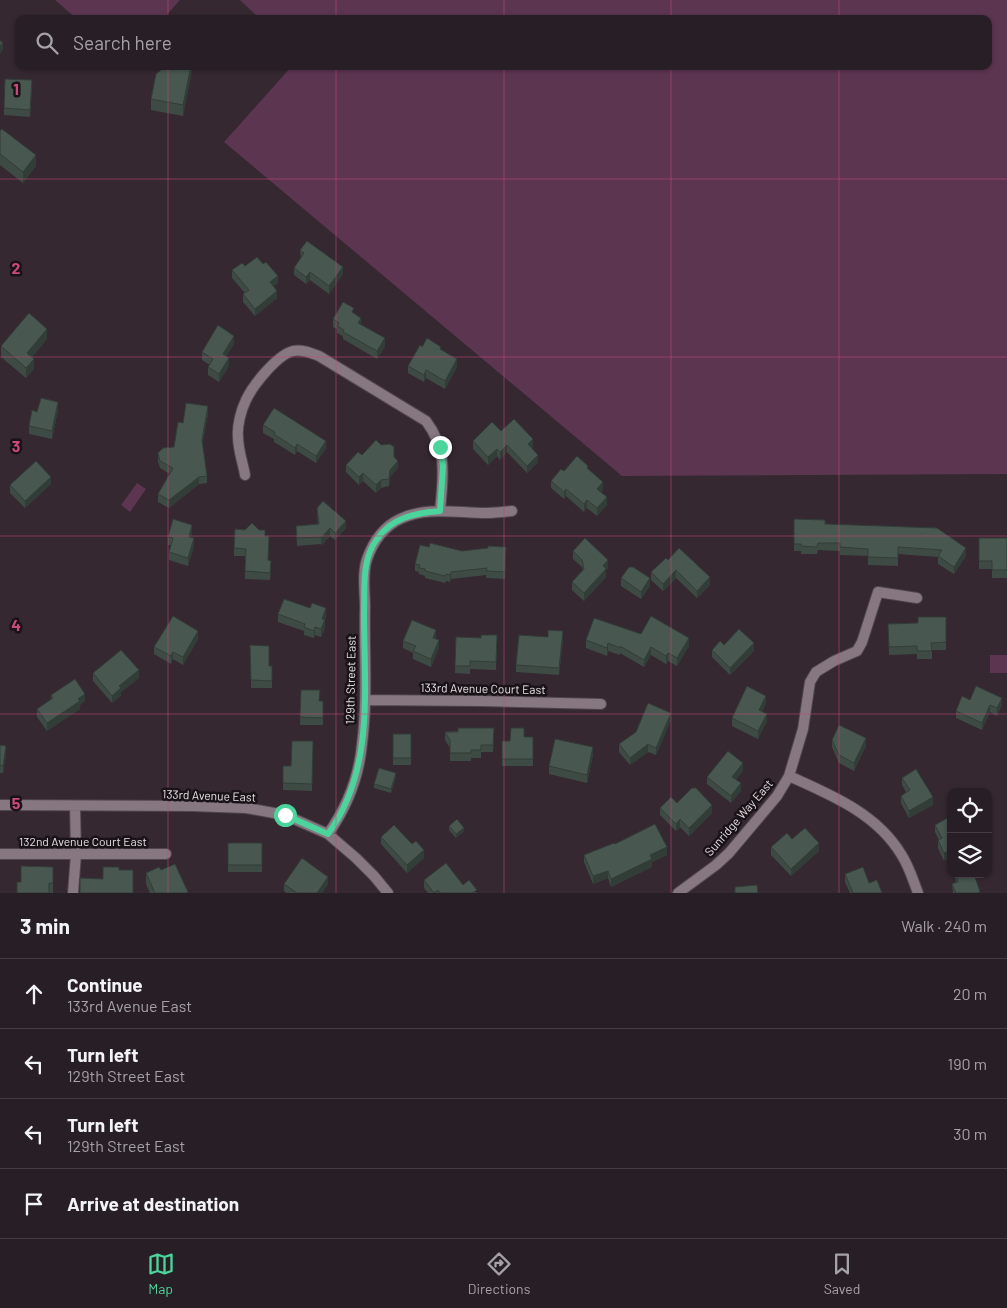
<!DOCTYPE html>
<meta charset="utf-8">
<style>
:root{--surface:#281e25;--page:#30272d;--text:#f1f3f6;--muted:#a5a2a7;--line:#443c42;--accent:#4bd49b}
body{margin:0;font-family:Barlow,sans-serif;background:var(--page);color:var(--text)}
.controls{position:absolute;right:15px;bottom:15px;display:grid;overflow:hidden;border-radius:10px;box-shadow:0 1px 4px #0004}
.controls button{width:45px;height:45px;display:grid;place-items:center;padding:0;border:0;border-bottom:1px solid var(--line);background:var(--surface);color:var(--text);font:25px sans-serif}
.stop{position:absolute;width:15px;height:15px;margin:-11px;border:4px solid #4bd49b;border-radius:50%;background:#fff}
.stop.end{background:#4bd49b;border-color:#fff;box-shadow:0 1px 5px #0008}
.list{margin:0;padding:0;list-style:none}
h2{display:flex;justify-content:space-between;align-items:center;height:65px;margin:0;padding:0 20px;font-size:21px}
h2 small{font-size:16px;font-weight:400;color:var(--muted)}
.list li{display:grid;grid-template-columns:32px 1fr auto;gap:15px;align-items:center;box-sizing:border-box;height:70px;padding:0 20px;border-top:1px solid var(--line)}
.list b{display:block;font-size:19px;white-space:nowrap}
.list p{margin:0;font-size:16px;white-space:nowrap;color:var(--muted)}
.list em{font-size:16px;font-style:normal;color:var(--muted)}
.icon{flex:none;width:28px;height:28px;fill:none;stroke:currentColor;stroke-width:2;stroke-linecap:round;stroke-linejoin:round}
.map{position:relative;flex:none;width:1007px;height:893px;overflow:hidden}
.search{position:absolute;background:var(--surface);box-shadow:0 1px 4px #0004;left:15px;right:15px;top:15px;height:55px;display:flex;align-items:center;gap:12px;box-sizing:border-box;padding:0 18px;border-radius:10px;color:var(--muted);font-size:19px}
.sheet{height:345px;background:var(--surface)}
nav{display:flex;justify-content:space-around;align-items:center;box-sizing:border-box;height:70px;border-top:1px solid var(--line);background:var(--surface);font-size:14px;color:var(--muted)}
nav a{display:grid;justify-items:center;gap:2px}
nav .on{color:var(--accent)}
.map>svg:first-child{display:block}
.green{fill:#5c3551}
.lines{fill:none;stroke-linecap:round;stroke-linejoin:round}
.minor-casing{stroke:#50464d;stroke-width:12}
.minor{stroke:#867781;stroke-width:10}
.wall{fill:#3e4b44}
.shaded-wall{fill:#323d37}
.building{fill:#48574f;stroke:#323d37}
.route{stroke:#4bd49b;stroke-width:6}
.grid{fill:none;stroke:#cb497d;stroke-width:1;stroke-opacity:0.55}
.labels{text-anchor:middle;stroke-width:5;stroke-linejoin:round;paint-order:stroke}
.street-label{font-size:12px;fill:#e5dde2;stroke:#191317}
.grid-label{font-size:16px;text-anchor:middle;font-weight:bold;fill:#cb497d;stroke:#191317;stroke-width:5;stroke-linejoin:round;paint-order:stroke}
</style>
<div class="map">
<svg width="1007" height="893" viewBox="0 0 1007 893">
<rect width="100%" height="100%" fill="#352831"/>
<path class="green" d="M 55,0 L 180,0 L 163,19 L 77,19 Z
M 240,0 L 1007,0 L 1007,474 L 622,476 L 224,142 L 292,66 L 988,66 L 988,19 L 260,19 Z
M 137,483 L 146,489 L 130,512 L 121,505 Z
M 990,655 L 1007,655 L 1007,673 L 990,673 Z"/>
<g class="lines">
<g class="minor-casing">
<path id="minor" d="M 245,475 C 243,463 238,450 238,437 C 237,426 241,410 246,400 C 253,385 277,355 293,351 C 302,349 311,353 319,356 L 426,421 C 448,450 443,477 440,511
M 365,700 L 482,701 L 601,704
M 789,776 C 831,795 876,813 901,854 C 909,866 913,880 918,893
M 0,805 L 192,806 L 246,808 L 285,815 L 328,834 L 356,858 L 374,876 L 388,893
M 328,834 C 347,807 359,776 362,744 C 368,698 364,653 365,607 C 365,592 362,573 367,559 C 373,542 383,527 400,519 C 427,506 457,513 486,513 C 495,513 503,512 512,511
M 0,854 L 166,854
M 73,893 L 76,854 L 75,806
M 678,893 L 716,865 L 729,853 L 777,796 L 789,776 L 803,729 L 810,682 L 816,672 L 834,661 L 857,651 L 862,642 L 878,592 L 917,598"/>
</g>
<use href="#minor" class="minor"/>
</g>
<path class="wall" d="M 192,66 L 192,70 L 183,116 L 151,110 L 151,99 Z
M 32,88 L 30,117 L 4,115 L 4,108 Z
M 0,131 L 36,166 L 23,183 L 0,165 Z
M 300,250 L 343,274 L 329,294 L 310,280 L 306,284 L 294,275 L 294,268 L 301,258 Z
M 245,266 L 278,283 L 273,287 L 277,298 L 255,316 L 243,302 L 243,294 L 245,293 L 232,278 L 232,270 Z
M 354,314 L 361,325 L 385,346 L 377,359 L 343,339 L 343,336 L 337,333 L 337,329 L 333,327 L 333,319 Z
M 47,339 L 32,357 L 34,369 L 26,378 L 1,357 L 1,346 Z
M 234,344 L 226,356 L 229,366 L 219,382 L 208,375 L 208,367 L 210,365 L 202,360 L 202,352 Z
M 422,347 L 441,350 L 457,367 L 445,389 L 426,378 L 424,382 L 408,373 L 408,366 Z
M 58,410 L 52,439 L 29,434 L 29,426 L 37,412 Z
M 208,414 L 202,444 L 207,476 L 207,483 L 199,484 L 169,508 L 158,502 L 158,494 L 170,474 L 160,468 L 158,461 L 158,453 L 174,447 L 183,423 Z
M 263,425 L 326,448 L 316,463 L 297,451 L 295,455 L 274,442 L 274,439 L 263,433 Z
M 501,431 L 533,446 L 532,448 L 538,462 L 527,473 L 507,452 L 500,460 L 497,456 L 488,465 L 473,449 L 473,441 Z
M 362,455 L 394,457 L 398,468 L 390,477 L 389,486 L 381,488 L 376,493 L 363,481 L 359,485 L 346,472 L 346,465 Z
M 588,469 L 603,490 L 601,492 L 607,505 L 597,516 L 587,508 L 584,512 L 566,496 L 564,499 L 551,488 L 551,481 L 564,471 Z
M 51,484 L 25,508 L 10,493 L 10,485 Z
M 317,508 L 346,528 L 335,540 L 330,536 L 321,546 L 321,544 L 297,546 L 296,526 L 318,524 L 317,515 Z
M 794,519 L 825,524 L 937,528 L 966,556 L 954,574 L 938,564 L 938,557 L 898,554 L 898,566 L 868,565 L 868,556 L 840,555 L 840,551 L 818,550 L 817,554 L 801,554 L 801,551 L 794,551 Z
M 259,530 L 265,536 L 269,544 L 268,560 L 271,568 L 270,580 L 245,579 L 245,556 L 234,556 L 234,548 Z
M 192,532 L 191,537 L 194,546 L 188,566 L 169,560 L 169,552 L 171,545 L 168,545 L 168,537 Z
M 979,538 L 1007,538 L 1007,578 L 992,578 L 992,569 L 979,569 Z
M 429,547 L 462,551 L 506,554 L 505,579 L 486,578 L 486,575 L 451,579 L 450,582 L 446,581 L 445,583 L 425,578 L 425,576 L 419,574 L 419,572 L 415,571 L 415,564 Z
M 573,551 L 608,568 L 606,570 L 606,577 L 584,601 L 572,590 L 572,582 L 583,570 L 582,567 L 573,559 Z
M 668,560 L 710,585 L 697,598 L 676,578 L 663,591 L 651,580 L 651,572 Z
M 621,578 L 650,586 L 641,599 L 621,586 Z
M 278,614 L 326,616 L 325,619 L 325,627 L 321,637 L 315,635 L 314,638 L 304,635 L 304,631 L 278,622 Z
M 946,617 L 946,650 L 932,650 L 932,659 L 917,659 L 917,654 L 889,655 L 888,624 L 918,623 Z
M 641,634 L 689,646 L 677,666 L 668,661 L 666,664 L 651,655 L 644,667 L 620,653 L 620,655 L 608,651 L 607,656 L 586,648 L 586,640 Z
M 497,635 L 496,670 L 470,669 L 470,674 L 455,673 L 456,637 L 481,638 Z
M 436,638 L 435,639 L 439,648 L 431,667 L 413,659 L 413,653 L 403,648 L 403,641 Z
M 198,639 L 183,665 L 173,659 L 171,664 L 154,654 L 154,647 Z
M 563,639 L 559,675 L 516,672 L 516,665 Z
M 250,645 L 269,666 L 272,666 L 272,688 L 251,688 Z
M 724,645 L 754,651 L 730,675 L 712,657 L 712,650 Z
M 93,673 L 139,678 L 121,692 L 121,696 L 112,703 L 93,681 Z
M 301,690 L 320,701 L 323,701 L 323,725 L 300,725 Z
M 51,695 L 85,701 L 80,705 L 80,709 L 47,731 L 37,717 L 37,709 L 51,700 Z
M 970,700 L 1002,705 L 997,716 L 990,712 L 982,730 L 956,718 L 956,711 Z
M 766,703 L 762,712 L 767,721 L 758,739 L 732,726 L 732,718 Z
M 671,720 L 656,755 L 648,752 L 630,765 L 619,752 L 619,744 L 636,732 Z
M 494,728 L 493,752 L 481,752 L 481,758 L 471,758 L 471,761 L 450,761 L 450,748 L 445,740 L 445,732 Z
M 393,734 L 411,734 L 411,765 L 393,765 Z
M 524,737 L 533,737 L 533,766 L 502,766 L 502,741 L 510,741 Z
M 832,740 L 866,746 L 854,771 L 839,763 L 832,747 Z
M 313,741 L 312,791 L 283,790 L 283,766 L 291,766 Z
M 0,745 L 6,754 L 3,773 L 0,773 Z
M 593,755 L 587,783 L 549,774 L 549,766 Z
M 743,771 L 736,779 L 741,791 L 731,803 L 707,784 L 707,777 Z
M 396,777 L 391,793 L 374,788 L 374,784 Z
M 902,778 L 933,805 L 909,818 L 901,803 L 901,796 L 906,792 L 902,785 Z
M 677,803 L 712,813 L 689,836 L 680,827 L 676,831 L 660,815 L 660,808 Z
M 951,816 L 944,861 L 938,848 L 938,840 L 939,840 L 935,832 L 935,825 Z
M 449,826 L 464,831 L 456,838 L 449,830 Z
M 381,837 L 424,858 L 407,873 L 381,844 Z
M 792,839 L 819,851 L 791,876 L 771,855 L 771,847 Z
M 228,843 L 262,843 L 262,872 L 228,872 Z
M 615,844 L 667,855 L 652,862 L 652,867 L 611,887 L 608,878 L 593,884 L 584,862 L 584,855 Z
M 53,867 L 53,893 L 17,893 L 21,882 Z
M 161,870 L 188,893 L 150,893 L 146,884 L 146,873 Z
M 845,874 L 869,883 L 882,893 L 850,893 L 845,882 Z
M 955,874 L 974,874 L 980,893 L 953,893 L 952,884 L 956,882 L 955,878 Z
M 424,880 L 463,885 L 477,893 L 428,893 L 424,888 Z
M 284,884 L 328,884 L 322,893 L 286,893 L 284,891 Z"/>
<path class="shaded-wall" d="M 3,43 L 3,50 L 0,54 L 0,47 Z
M 191,66 L 192,66 L 192,70 L 183,116 L 183,105 Z
M 36,155 L 36,166 L 23,183 L 23,172 Z
M 343,267 L 343,274 L 329,294 L 329,286 Z
M 310,272 L 310,280 L 306,284 L 306,277 Z
M 278,276 L 278,283 L 270,290 L 270,282 Z
M 277,291 L 277,298 L 255,316 L 255,309 Z
M 361,318 L 361,325 L 358,323 Z
M 47,329 L 47,339 L 27,363 L 27,353 Z
M 234,336 L 234,344 L 223,362 L 223,354 Z
M 385,338 L 385,346 L 377,359 L 377,351 Z
M 229,358 L 229,366 L 219,382 L 219,374 Z
M 34,359 L 34,369 L 26,378 L 26,368 Z
M 457,359 L 457,367 L 445,389 L 445,381 Z
M 426,370 L 426,378 L 424,382 L 424,375 Z
M 58,402 L 58,410 L 52,439 L 52,431 Z
M 208,406 L 208,414 L 202,448 L 202,440 Z
M 533,439 L 533,446 L 528,451 L 528,444 Z
M 326,441 L 326,448 L 316,463 L 316,456 Z
M 297,444 L 297,451 L 295,455 L 295,448 Z
M 507,445 L 507,452 L 500,460 L 500,452 Z
M 497,449 L 497,456 L 488,465 L 488,457 Z
M 538,455 L 538,462 L 527,473 L 527,466 Z
M 398,461 L 398,468 L 390,477 L 389,486 L 390,470 Z
M 363,473 L 363,481 L 359,485 L 359,477 Z
M 51,477 L 51,484 L 25,508 L 25,501 Z
M 199,477 L 199,484 L 169,508 L 169,500 Z
M 381,480 L 381,488 L 376,493 L 376,485 Z
M 603,482 L 603,490 L 597,496 L 597,489 Z
M 566,489 L 566,496 L 564,499 L 564,492 Z
M 607,497 L 607,505 L 597,516 L 597,508 Z
M 587,500 L 587,508 L 584,512 L 584,504 Z
M 346,521 L 346,528 L 335,540 L 335,533 Z
M 192,525 L 192,532 L 189,544 L 189,537 Z
M 330,528 L 330,536 L 321,546 L 321,538 Z
M 194,538 L 194,546 L 188,566 L 188,558 Z
M 966,548 L 966,556 L 954,574 L 954,567 Z
M 608,560 L 608,568 L 606,570 L 606,577 L 584,601 L 584,593 L 603,566 Z
M 676,570 L 676,578 L 663,591 L 663,584 Z
M 451,572 L 451,579 L 450,582 L 450,575 Z
M 710,577 L 710,585 L 697,598 L 697,591 Z
M 650,578 L 650,586 L 641,599 L 641,592 Z
M 326,608 L 326,616 L 322,626 L 322,619 Z
M 325,619 L 325,627 L 321,637 L 321,629 Z
M 315,627 L 315,635 L 314,638 L 314,631 Z
M 436,630 L 436,638 L 433,645 L 433,638 Z
M 198,631 L 198,639 L 183,665 L 183,657 Z
M 563,631 L 563,639 L 559,675 L 559,668 Z
M 689,638 L 689,646 L 677,666 L 677,658 Z
M 439,640 L 439,648 L 431,667 L 431,659 Z
M 608,643 L 608,651 L 607,656 L 607,648 Z
M 754,643 L 754,651 L 730,675 L 730,668 Z
M 651,647 L 651,655 L 644,667 L 644,660 Z
M 173,652 L 173,659 L 171,664 L 171,656 Z
M 668,653 L 668,661 L 666,664 L 666,656 Z
M 139,670 L 139,678 L 121,692 L 121,696 L 112,703 L 112,696 L 119,686 Z
M 85,694 L 85,701 L 80,705 L 80,709 L 47,731 L 47,723 Z
M 766,696 L 766,703 L 759,718 L 759,710 Z
M 1002,698 L 1002,705 L 997,716 L 997,708 Z
M 990,705 L 990,712 L 982,730 L 982,723 Z
M 671,713 L 671,720 L 656,755 L 656,748 Z
M 767,714 L 767,721 L 758,739 L 758,731 Z
M 866,738 L 866,746 L 854,771 L 854,763 Z
M 648,744 L 648,752 L 630,765 L 630,758 Z
M 6,746 L 6,754 L 3,773 L 3,766 Z
M 593,747 L 593,755 L 587,783 L 587,775 Z
M 743,763 L 743,771 L 732,784 L 732,777 Z
M 396,773 L 396,777 L 391,793 L 391,789 Z
M 741,783 L 741,791 L 731,803 L 731,796 Z
M 933,797 L 933,805 L 909,818 L 909,811 Z
M 712,805 L 712,813 L 689,836 L 689,828 Z
M 680,819 L 680,827 L 676,831 L 676,824 Z
M 464,828 L 464,831 L 456,838 L 456,834 Z
M 819,843 L 819,851 L 791,876 L 791,869 Z
M 667,847 L 667,855 L 652,862 L 652,867 L 611,887 L 611,879 L 650,855 Z
M 424,850 L 424,858 L 407,873 L 407,865 Z
M 951,850 L 951,857 L 944,861 L 944,853 Z
M 608,871 L 608,878 L 593,884 L 593,876 Z
M 328,877 L 328,884 L 322,893 L 317,893 Z"/>
<path class="building" d="M 0,40 L 3,43 L 0,47 Z
M 166,66 L 191,66 L 183,105 L 151,99 L 156,74 Z
M 5,79 L 32,80 L 30,110 L 4,108 Z
M 2,129 L 36,155 L 23,172 L 0,154 L 0,131 Z
M 307,241 L 343,267 L 329,286 L 310,272 L 306,277 L 294,268 L 304,253 L 300,250 Z
M 257,257 L 263,264 L 266,262 L 278,276 L 270,282 L 277,291 L 255,309 L 243,294 L 249,290 L 232,270 L 242,263 L 245,266 Z
M 343,302 L 354,308 L 352,312 L 361,318 L 358,323 L 385,338 L 377,351 L 343,332 L 344,330 L 337,326 L 339,323 L 333,319 Z
M 29,313 L 47,329 L 27,353 L 34,359 L 26,368 L 1,346 Z
M 218,325 L 234,336 L 223,354 L 229,358 L 219,374 L 208,367 L 213,359 L 202,352 Z
M 427,338 L 441,347 L 440,349 L 457,359 L 445,381 L 426,370 L 424,375 L 408,366 L 420,345 L 422,347 Z
M 41,398 L 58,402 L 52,431 L 29,426 L 32,410 L 37,412 Z
M 186,403 L 208,406 L 202,440 L 207,476 L 199,477 L 169,500 L 158,494 L 173,468 L 160,461 L 158,453 L 163,448 L 174,447 L 178,422 L 183,423 Z
M 274,408 L 326,441 L 316,456 L 297,444 L 295,448 L 274,434 L 275,432 L 263,425 Z
M 514,419 L 533,439 L 528,444 L 538,455 L 527,466 L 507,445 L 500,452 L 497,449 L 488,457 L 473,441 L 492,422 L 501,431 Z
M 376,440 L 381,445 L 390,444 L 394,447 L 394,457 L 398,461 L 390,470 L 389,479 L 381,480 L 376,485 L 363,473 L 359,477 L 346,465 L 358,452 L 362,455 Z
M 577,456 L 588,466 L 587,468 L 603,482 L 597,489 L 607,497 L 597,508 L 587,500 L 584,504 L 566,489 L 564,492 L 551,481 L 561,469 L 564,471 Z
M 36,461 L 51,477 L 25,501 L 10,485 Z
M 323,501 L 346,521 L 335,533 L 330,528 L 321,538 L 321,537 L 297,538 L 296,526 L 319,524 L 317,508 Z
M 173,519 L 192,525 L 189,537 L 194,538 L 188,558 L 169,552 L 173,538 L 168,537 Z
M 794,519 L 825,520 L 825,524 L 937,528 L 966,548 L 954,567 L 938,556 L 942,550 L 898,547 L 898,558 L 868,557 L 868,549 L 840,547 L 840,543 L 818,543 L 817,547 L 801,546 L 801,544 L 794,544 Z
M 252,523 L 259,530 L 265,530 L 265,536 L 269,536 L 268,560 L 271,561 L 270,573 L 245,571 L 246,549 L 234,548 L 235,529 L 245,530 Z
M 585,538 L 608,560 L 603,566 L 606,569 L 584,593 L 572,582 L 584,569 L 582,560 L 573,551 Z
M 979,538 L 1007,538 L 1007,571 L 1006,570 L 992,570 L 992,561 L 979,561 Z
M 430,543 L 462,551 L 488,548 L 488,546 L 506,547 L 505,572 L 486,571 L 487,568 L 451,572 L 450,575 L 446,574 L 445,576 L 425,571 L 425,569 L 419,568 L 420,565 L 415,564 L 420,545 L 429,547 Z
M 679,548 L 710,577 L 697,591 L 676,570 L 663,584 L 651,572 L 666,558 L 668,560 Z
M 629,567 L 633,567 L 650,578 L 641,592 L 621,578 Z
M 284,599 L 310,608 L 312,603 L 326,608 L 322,619 L 325,619 L 321,629 L 315,627 L 314,631 L 304,627 L 305,624 L 278,614 Z
M 173,616 L 198,631 L 183,657 L 173,652 L 171,656 L 154,647 Z
M 651,616 L 689,638 L 677,658 L 668,653 L 666,656 L 651,647 L 644,660 L 620,646 L 620,648 L 608,643 L 607,648 L 586,640 L 594,618 L 641,634 Z
M 918,617 L 946,617 L 946,642 L 931,643 L 932,651 L 917,651 L 917,646 L 889,647 L 888,624 L 918,623 Z
M 412,620 L 436,630 L 433,638 L 439,640 L 431,659 L 413,651 L 416,646 L 403,641 Z
M 739,629 L 754,643 L 730,668 L 712,650 L 720,641 L 724,645 Z
M 548,630 L 563,631 L 559,668 L 516,665 L 519,635 L 548,637 Z
M 481,635 L 497,635 L 496,662 L 470,661 L 470,666 L 455,666 L 456,637 L 481,638 Z
M 250,645 L 269,646 L 269,666 L 272,666 L 272,681 L 251,680 Z
M 121,650 L 139,670 L 119,686 L 121,688 L 112,696 L 93,673 Z
M 75,679 L 85,694 L 78,699 L 80,701 L 47,723 L 37,709 L 53,698 L 51,695 Z
M 747,686 L 766,696 L 759,710 L 767,714 L 758,731 L 732,718 Z
M 976,686 L 1002,698 L 997,708 L 990,705 L 982,723 L 956,711 L 962,696 L 970,700 Z
M 301,690 L 320,690 L 319,701 L 323,701 L 323,718 L 300,717 Z
M 648,703 L 671,713 L 656,748 L 648,744 L 630,758 L 619,744 L 636,732 Z
M 839,725 L 866,738 L 854,763 L 839,755 L 832,740 Z
M 458,728 L 494,728 L 493,745 L 481,745 L 481,750 L 471,750 L 471,753 L 450,753 L 450,740 L 445,732 L 458,732 Z
M 511,728 L 524,728 L 524,737 L 533,737 L 533,759 L 502,759 L 502,741 L 510,741 Z
M 393,734 L 411,734 L 411,758 L 393,758 Z
M 555,739 L 593,747 L 587,775 L 549,766 Z
M 292,741 L 313,741 L 312,784 L 283,783 L 283,766 L 291,766 Z
M 0,745 L 6,746 L 3,766 L 0,765 Z
M 728,751 L 743,763 L 732,777 L 741,783 L 731,796 L 707,777 Z
M 379,768 L 396,773 L 391,789 L 374,784 Z
M 916,769 L 933,797 L 909,811 L 901,796 L 910,790 L 902,778 Z
M 692,788 L 696,788 L 712,805 L 689,828 L 680,819 L 676,824 L 660,808 L 671,797 L 677,803 Z
M 951,816 L 951,850 L 944,853 L 938,840 L 942,838 L 935,825 Z
M 457,819 L 464,828 L 456,834 L 449,826 Z
M 655,824 L 667,847 L 650,855 L 652,859 L 611,879 L 608,871 L 593,876 L 584,855 L 614,843 L 615,844 Z
M 394,825 L 412,844 L 416,841 L 424,850 L 407,865 L 381,837 Z
M 805,828 L 819,843 L 791,869 L 771,847 L 787,833 L 792,839 Z
M 228,843 L 262,843 L 262,865 L 228,865 Z
M 302,858 L 328,877 L 317,893 L 297,893 L 284,884 Z
M 446,863 L 463,885 L 469,880 L 477,890 L 472,893 L 440,893 L 438,890 L 434,893 L 424,880 Z
M 175,864 L 188,892 L 186,893 L 155,893 L 146,873 L 159,867 L 161,870 Z
M 21,866 L 53,867 L 53,883 L 49,883 L 49,893 L 17,893 L 17,882 L 21,882 Z
M 103,867 L 119,867 L 119,870 L 133,870 L 133,893 L 80,893 L 80,878 L 103,879 Z
M 863,867 L 869,883 L 877,880 L 882,893 L 853,893 L 845,874 Z
M 956,874 L 974,874 L 980,892 L 977,893 L 956,893 L 952,884 L 958,882 Z
M 757,885 L 758,893 L 735,893 L 735,887 Z"/>
<g class="lines">
<path class="route" d="M 285,815 L 328,834 C 375,769 364,688 364,613 C 365,588 361,560 377,539 C 392,517 416,513 440,511 L 443,466 L 440,447"/>
</g>
<path class="grid" d="M 168,0 L 168,19M 336,0 L 336,19M 504,0 L 504,19M 671,0 L 671,19M 839,0 L 839,19M 168,66 L 168,893M 336,66 L 336,893M 504,66 L 504,893M 671,66 L 671,893M 839,66 L 839,893M 0,179 L 1007,179M 0,357 L 1007,357M 0,536 L 1007,536M 0,714 L 1007,714"/>
<g class="labels">
<g class="street-label">
<text transform="translate(351 680) rotate(-89)" y="4">129th Street East</text>
<text transform="translate(483 689) rotate(1)" y="4">133rd Avenue Court East</text>
<text transform="translate(209 796) rotate(2)" y="4">133rd Avenue East</text>
<text transform="translate(739 818) rotate(-49)" y="4">Sunridge Way East</text>
<text x="83" y="846">132nd Avenue Court East</text>
</g>
</g>
<g class="grid-label">
<text x="16" y="95">1</text>
<text x="16" y="274">2</text>
<text x="16" y="452">3</text>
<text x="16" y="631">4</text>
<text x="16" y="809">5</text>
</g>
</svg>
<div class="controls">
<button><svg class="icon" aria-label="locate" viewBox="0 0 24 24"><circle cx="12" cy="12" r="6"/><path d="M12 2v4M12 18v4M2 12h4M18 12h4"/></svg></button>
<button><svg class="icon" aria-label="layers" viewBox="0 0 24 24"><path d="M12 4l9 5-9 5-9-5zM3 14l9 5 9-5"/></svg></button>
</div>
<div class="stop" style="left:285px;top:815px"></div>
<div class="stop end" style="left:440px;top:447px"></div>
<div class="search"><svg class="icon" aria-label="search" viewBox="0 0 24 24"><circle cx="10" cy="10" r="6"/><path d="M15 15l6 6"/></svg>Search here</div>
</div>
<section class="sheet">
<h2>3 min<small>Walk · 240 m</small></h2>
<ul class="list">
<li><svg class="icon" aria-label="ahead" viewBox="0 0 24 24"><path d="M12 20V5M6 11l6-6 6 6"/></svg><div><b>Continue</b><p>133rd Avenue East</p></div><em>20 m</em></li>
<li><svg class="icon" aria-label="left" viewBox="0 0 24 24"><path d="M17 20v-9H6M10 6l-5 5 5 5"/></svg><div><b>Turn left</b><p>129th Street East</p></div><em>190 m</em></li>
<li><svg class="icon" aria-label="left" viewBox="0 0 24 24"><path d="M17 20v-9H6M10 6l-5 5 5 5"/></svg><div><b>Turn left</b><p>129th Street East</p></div><em>30 m</em></li>
<li><svg class="icon" aria-label="arrive" viewBox="0 0 24 24"><path d="M6 21V4h12l-3 4 3 4H6"/></svg><div><b>Arrive at destination</b></div></li>
</ul>
</section>
<nav>
<a class="on"><svg class="icon" aria-label="map" viewBox="0 0 24 24"><path d="M3 6l6-2 6 2 6-2v14l-6 2-6-2-6 2zM9 4v14M15 6v14"/></svg>Map</a>
<a><svg class="icon" aria-label="directions" viewBox="0 0 24 24"><path d="M12 3l9 9-9 9-9-9zM9 14v-3h6M13 9l2 2-2 2"/></svg>Directions</a>
<a><svg class="icon" aria-label="saved" viewBox="0 0 24 24"><path d="M7 4h10v16l-5-4-5 4z"/></svg>Saved</a>
</nav>
